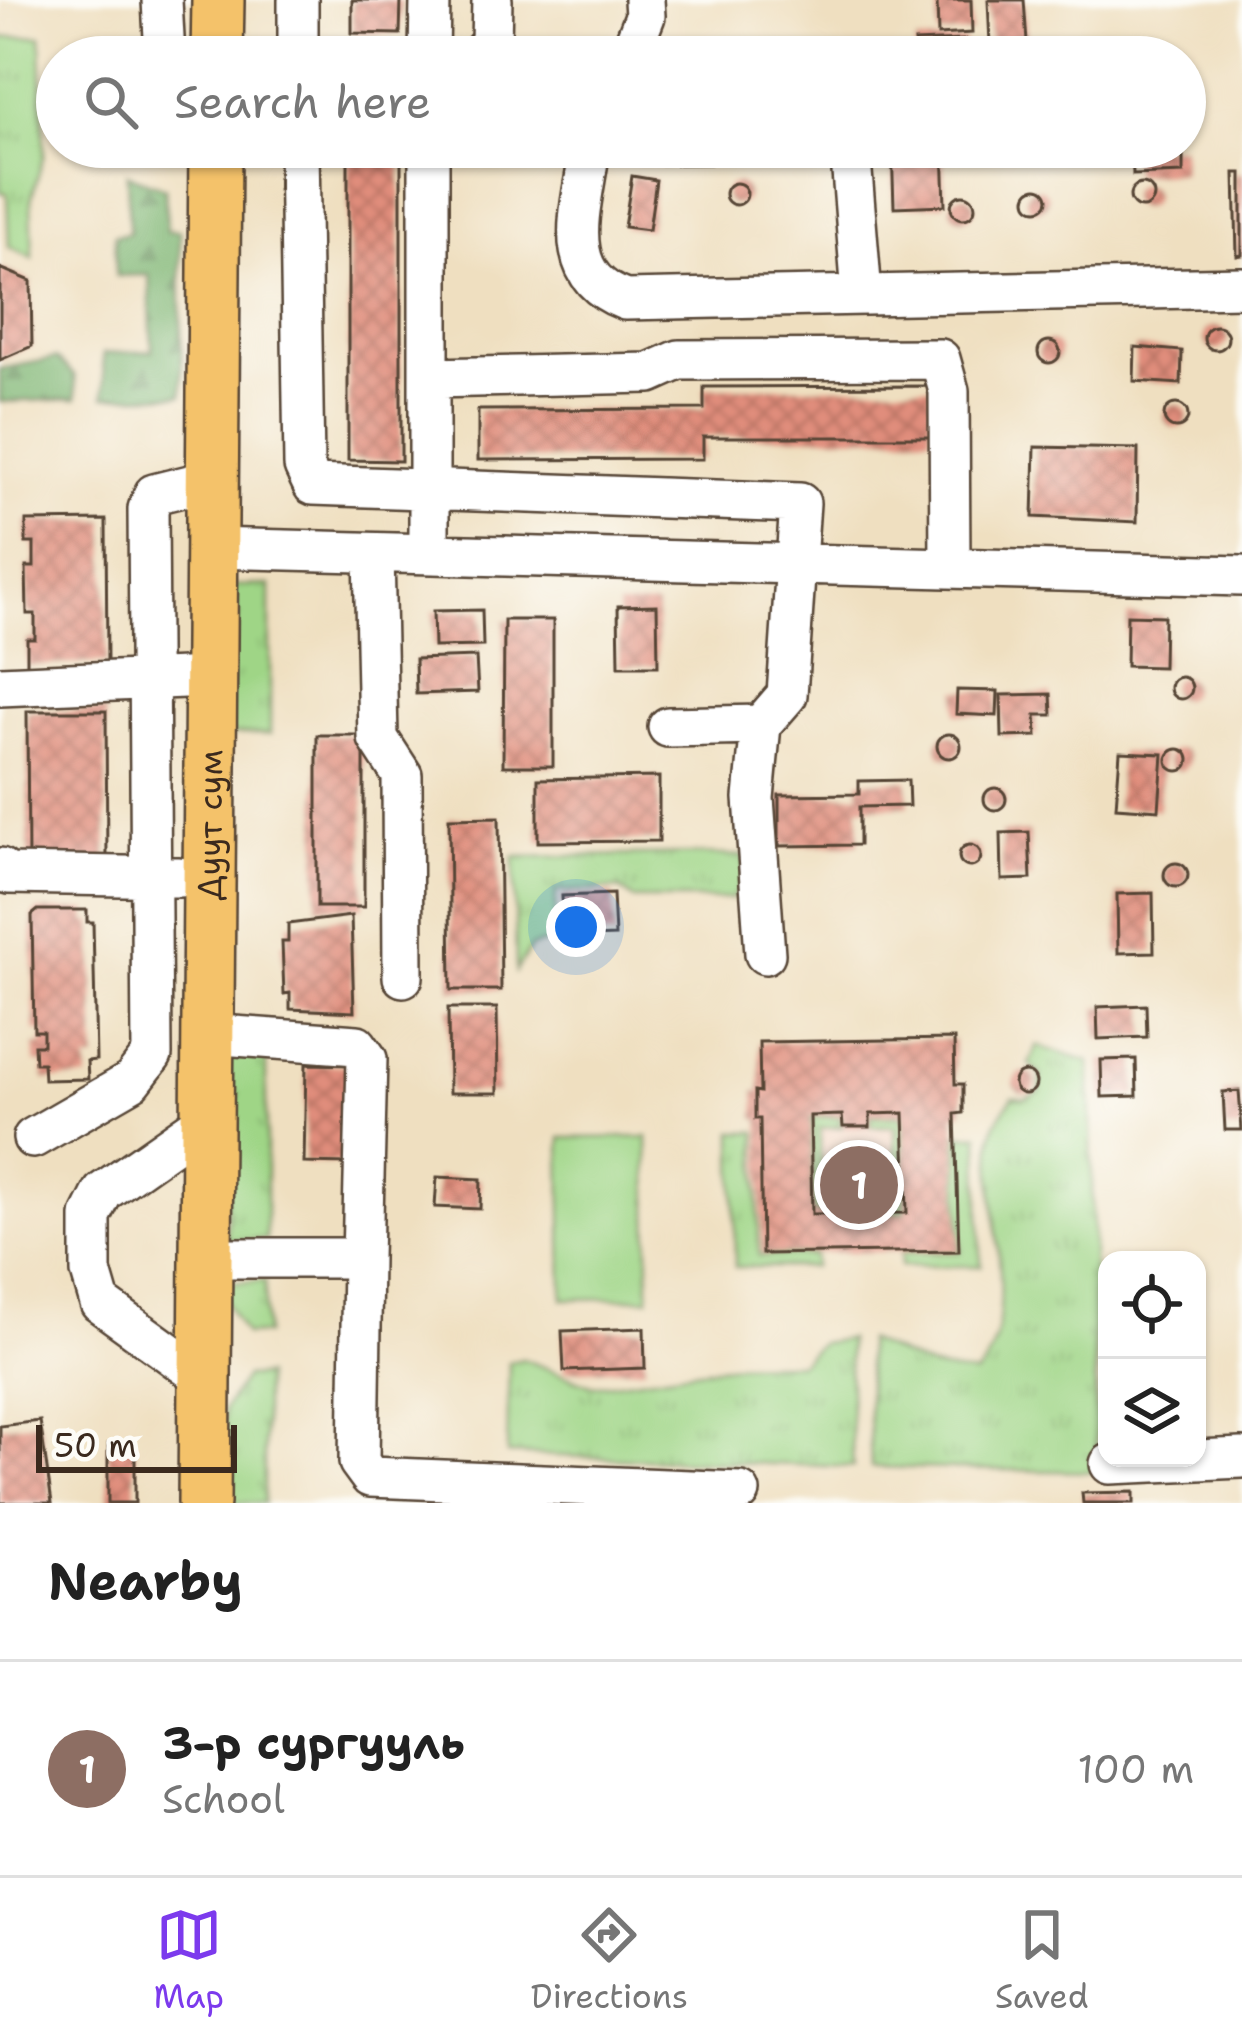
<!DOCTYPE html>
<meta charset="utf-8">
<style>
:root{--surface:#fff;--page:#f2f2f2;--text:#222;--muted:#767676;--line:#e0e0e0;--accent:#7c3aed}
body{margin:0;font-family:"Shantell Sans",sans-serif;background:var(--page);color:var(--text)}
.controls{position:absolute;right:36px;bottom:36px;display:grid;overflow:hidden;border-radius:24px;box-shadow:0 3px 9px #0004}
.controls button{width:108px;height:108px;display:grid;place-items:center;padding:0;border:0;border-bottom:3px solid var(--line);background:var(--surface);color:var(--text);font:60px sans-serif}
.scale{position:absolute;left:36px;bottom:30px;width:201px;box-sizing:border-box;padding-left:12px;border:6px solid #3b2a1e;border-top:0;font-size:33px;line-height:42px;white-space:nowrap;color:#3b2a1e;-webkit-text-stroke:9px #fdfcf7;paint-order:stroke}
.you{position:absolute;left:576px;top:927px;width:42px;height:42px;margin:-30px;border:9px solid #fff;border-radius:50%;background:#1a73e8;box-shadow:0 0 0 18px #1a73e833}
.badge{display:grid;place-items:center;width:78px;height:78px;border-radius:50%;background:var(--accent);color:#fff;font-size:39px;font-weight:700}
.pin{position:absolute;translate:-50% -50%;border:6px solid #fff;box-shadow:0 3px 12px #0006}
.list{margin:0;padding:0;list-style:none}
h2{display:flex;justify-content:space-between;align-items:center;height:156px;margin:0;padding:0 48px;font-size:51px}
h2 small{font-size:39px;font-weight:400;color:var(--muted)}
.list li{display:grid;grid-template-columns:78px 1fr auto;gap:36px;align-items:center;box-sizing:border-box;height:216px;padding:0 48px;border-top:3px solid var(--line)}
.list b{display:block;font-size:45px;white-space:nowrap}
.list p{margin:0;font-size:39px;white-space:nowrap;color:var(--muted)}
.list em{font-size:39px;font-style:normal;color:var(--muted)}
.icon{flex:none;width:66px;height:66px;fill:none;stroke:currentColor;stroke-width:2;stroke-linecap:round;stroke-linejoin:round}
.map{position:relative;flex:none;width:1242px;height:1503px;overflow:hidden}
.search{position:absolute;background:var(--surface);box-shadow:0 3px 9px #0004;left:36px;right:36px;top:36px;height:132px;display:flex;align-items:center;gap:30px;box-sizing:border-box;padding:0 42px;border-radius:66px;color:var(--muted);font-size:45px}
.sheet{height:372px;background:var(--surface)}
nav{display:flex;justify-content:space-around;align-items:center;box-sizing:border-box;height:168px;border-top:3px solid var(--line);background:var(--surface);font-size:33px;color:var(--muted)}
nav a{display:grid;justify-items:center;gap:6px}
nav .on{color:var(--accent)}
.map>svg:first-child{display:block}
.built{fill:#f4d3c0}
.grass{fill:url(#grass-tufts);stroke:#6d8052;stroke-width:3}
.forest{fill:url(#forest-firs);stroke:#5d7048;stroke-width:3}
.garden{fill:#9fd586;stroke:#6d8052;stroke-width:3}
.building{fill:url(#building-cross-hatch);fill-rule:evenodd}
.lines{fill:none;stroke-linecap:round;stroke-linejoin:round}
.minor-casing{stroke:#564536;stroke-width:44}
.major-casing{stroke:#564536;stroke-width:56}
.minor{stroke:#fff;stroke-width:39}
.major{stroke:#f4c26a;stroke-width:51}
.labels{text-anchor:middle;stroke-width:9;stroke-linejoin:round;paint-order:stroke}
.street-label{font-size:33px;fill:#3b2a1e;stroke:#fdfcf7}
</style>
<div class="map">
<svg width="1242" height="1503" viewBox="0 0 1242 1503">
<defs>
<pattern id="grass-tufts" width="24" height="20" patternUnits="userSpaceOnUse" patternTransform="scale(3)"><rect width="24" height="20" fill="#9fd586"/><path d="M3 7l-1-3M5 7V3M7 7l1-3M15 17l-1-3M17 17v-4M19 17l1-3" fill="none" stroke="#8ab773"/></pattern>
<pattern id="forest-firs" width="22" height="20" patternUnits="userSpaceOnUse" patternTransform="scale(3)"><rect width="22" height="20" fill="#7fb673"/><path d="M5 1l3.5 6h-7zM16 11l3.5 6h-7z" fill="#69945e"/></pattern>
<pattern id="building-cross-hatch" width="8" height="8" patternUnits="userSpaceOnUse" patternTransform="scale(3)"><rect width="8" height="8" fill="#e08d7b"/><path d="M0 0l8 8M0 8l8-8" fill="none" stroke="#b77364"/></pattern>
</defs>
<rect width="100%" height="100%" fill="#fdfcf7"/>
<filter id="ink" filterUnits="userSpaceOnUse"><feTurbulence type="fractalNoise" baseFrequency=".00833" numOctaves="2"/><feDisplacementMap in="SourceGraphic" scale="24" xChannelSelector="R" yChannelSelector="G"/><feConvolveMatrix kernelMatrix="1 2 1 2 8 2 1 2 1" color-interpolation-filters="sRGB"/></filter>
<filter id="wash" filterUnits="userSpaceOnUse"><feTurbulence type="fractalNoise" baseFrequency=".004" numOctaves="4" result="noise"/><feDisplacementMap in="SourceGraphic" scale="48" xChannelSelector="R" yChannelSelector="G"/><feGaussianBlur stdDeviation="2.7" result="paint"/><feColorMatrix in="noise" values="0 0 0 0 0 0 0 0 0 0 0 0 0 0 0 0 0 1.4 0 .05"/><feComposite in="paint" operator="in"/></filter>
<g filter="url(#wash)">
<rect width="100%" height="100%" fill="#efdfc0"/>
<path class="built" d="M 954,1039 L 955,1084 L 963,1084 L 963,1113 L 955,1114 L 959,1251 L 762,1254 L 760,1120 L 755,1119 L 755,1091 L 760,1091 L 759,1042 Z"/>
<path class="grass" d="M 41,36 L 44,154 L 31,200 L 33,258 L 9,247 L 7,193 L 0,192 L 0,38 Z
M 270,585 L 270,734 L 228,734 L 227,586 Z
M 699,854 L 744,856 L 746,876 L 732,899 L 633,899 L 620,889 L 556,891 L 554,940 L 531,947 L 516,971 L 514,857 Z
M 1037,1046 L 1090,1062 L 1097,1472 L 871,1467 L 866,1340 L 931,1368 L 975,1375 C 1028,1329 980,1192 994,1129 C 997,1118 1007,1106 1013,1097 L 1024,1099 L 1040,1092 L 1041,1075 L 1029,1064 Z
M 266,1053 L 266,1239 L 227,1240 L 226,1054 Z
M 871,1116 L 903,1116 L 905,1212 L 813,1212 L 812,1117 L 840,1117 L 841,1127 L 820,1128 L 822,1203 L 896,1203 L 895,1126 L 871,1126 Z
M 734,1132 L 757,1132 L 759,1256 L 814,1255 L 814,1267 L 735,1267 Z
M 958,1135 L 979,1135 L 981,1266 L 901,1266 L 901,1253 L 961,1252 Z
M 265,1281 L 265,1334 L 245,1335 L 226,1303 L 225,1283 Z
M 848,1339 L 853,1467 L 507,1454 L 509,1362 L 523,1359 L 593,1386 L 739,1364 L 799,1363 L 821,1343 Z
M 264,1376 L 264,1503 L 225,1503 L 224,1409 L 245,1377 Z"/>
<path class="forest" d="M 127,174 L 165,188 L 167,231 L 180,231 L 182,395 L 104,397 L 103,354 L 152,351 L 149,275 L 116,276 L 115,235 L 129,233 Z
M 56,358 L 75,376 L 76,399 L 0,402 L 0,369 Z"/>
<path class="garden" d="M 648,1137 L 649,1298 L 563,1299 L 561,1138 Z"/>
<g id="blocks">
<path class="building" d="M 352,0 L 401,0 L 400,34 L 352,33 Z
M 937,0 L 971,0 L 972,33 L 938,35 Z
M 988,0 L 1024,0 L 1027,42 L 990,44 Z
M 965,40 L 965,57 L 916,57 L 915,42 Z
M 348,147 L 401,147 L 401,461 L 348,460 Z
M 637,147 L 710,147 L 710,164 L 637,165 Z
M 892,147 L 943,147 L 945,205 L 894,207 Z
M 1132,147 L 1183,147 L 1183,173 L 1133,175 Z
M 1235,173 L 1242,173 L 1242,255 L 1237,256 Z
M 632,176 L 656,180 L 649,230 L 624,227 Z
M725 194a11 11 0 1 1 22 0a11 11 0 1 1-22 0Z
M1130 196a12 12 0 1 1 24 0a12 12 0 1 1-24 0Z
M1026 199a11 11 0 1 1 22 0a11 11 0 1 1-22 0Z
M951 207a12 12 0 1 1 24 0a12 12 0 1 1-24 0Z
M 0,268 L 31,281 L 32,346 L 0,360 Z
M1204 338a12 12 0 1 1 24 0a12 12 0 1 1-24 0Z
M1038 352a11 11 0 1 1 22 0a11 11 0 1 1-22 0Z
M 1135,347 L 1182,351 L 1181,384 L 1134,381 Z
M 931,386 L 931,437 L 703,437 L 703,459 L 478,460 L 478,410 L 704,409 L 704,387 Z
M1164 416a12 12 0 1 1 24 0a12 12 0 1 1-24 0Z
M 1035,447 L 1138,449 L 1137,522 L 1033,517 Z
M 106,520 L 107,663 L 27,666 L 27,639 L 35,639 L 35,614 L 27,614 L 26,567 L 34,567 L 34,543 L 26,543 L 26,521 Z
M 657,605 L 658,666 L 619,666 L 618,606 Z
M 482,610 L 483,646 L 434,647 L 433,611 Z
M 1127,615 L 1164,616 L 1163,667 L 1126,666 Z
M 504,620 L 553,620 L 553,766 L 503,766 Z
M 476,657 L 478,692 L 416,694 L 415,659 Z
M1170 688a11 11 0 1 1 22 0a11 11 0 1 1-22 0Z
M 957,690 L 998,691 L 997,716 L 956,714 Z
M 1051,694 L 1052,715 L 1036,715 L 1037,736 L 1002,737 L 1001,695 Z
M 27,711 L 106,711 L 107,860 L 28,861 Z
M937 746a12 12 0 1 1 24 0a12 12 0 1 1-24 0Z
M 317,735 L 364,735 L 364,907 L 317,907 Z
M1167 760a11 11 0 1 1 22 0a11 11 0 1 1-22 0Z
M 1120,752 L 1163,754 L 1159,810 L 1116,807 Z
M 659,777 L 659,841 L 538,842 L 538,779 Z
M 908,780 L 909,806 L 859,807 L 859,845 L 779,846 L 779,795 L 859,794 L 859,781 Z
M984 799a11 11 0 1 1 22 0a11 11 0 1 1-22 0Z
M 499,817 L 501,990 L 451,990 L 449,818 Z
M 1029,832 L 1031,879 L 1002,880 L 1001,833 Z
M959 856a11 11 0 1 1 22 0a11 11 0 1 1-22 0Z
M1164 875a12 12 0 1 1 24 0a12 12 0 1 1-24 0Z
M 1153,893 L 1154,952 L 1118,953 L 1117,894 Z
M 613,894 L 615,936 L 564,938 L 562,896 Z
M 38,910 L 87,910 L 87,922 L 93,922 L 96,1060 L 87,1061 L 88,1079 L 44,1080 L 43,1063 L 35,1063 L 34,1045 L 43,1045 L 43,1031 L 34,1031 L 32,915 Z
M 351,916 L 354,1012 L 290,1009 L 290,993 L 284,994 L 282,942 L 288,942 L 288,924 Z
M 1146,1005 L 1147,1037 L 1098,1039 L 1097,1007 Z
M 448,1008 L 497,1008 L 498,1093 L 449,1093 Z
M 954,1039 L 955,1084 L 963,1084 L 963,1113 L 955,1114 L 959,1251 L 762,1254 L 760,1119 L 755,1119 L 755,1091 L 760,1092 L 759,1042 ZM 904,1113 L 907,1213 L 812,1214 L 810,1116 L 842,1115 L 843,1127 L 870,1127 L 870,1114 Z
M 1136,1059 L 1137,1096 L 1102,1097 L 1101,1060 Z
M 306,1064 L 352,1065 L 349,1164 L 304,1163 Z
M1014 1083a11 11 0 1 1 22 0a11 11 0 1 1-22 0Z
M 1239,1091 L 1242,1130 L 1225,1130 L 1223,1092 Z
M 437,1177 L 481,1179 L 480,1209 L 435,1207 Z
M 644,1328 L 645,1368 L 564,1371 L 562,1331 Z
M 40,1421 L 52,1503 L 0,1503 L 0,1426 Z
M 108,1444 L 135,1444 L 135,1503 L 108,1503 Z
M 1134,1492 L 1134,1503 L 1083,1503 L 1082,1493 Z"/>
</g>
</g>
<g filter="url(#ink)">
<use href="#blocks" fill-opacity="0" stroke="#564536" stroke-width="3"/>
<g class="lines">
<g class="minor-casing">
<path id="minor" d="M 162,0 L 165,57
M 298,57 L 298,0
M 429,57 L 430,0
M 478,57 L 491,42 L 492,0
M 629,57 L 645,16 L 644,0
M 299,147 L 304,466 L 313,485 L 800,503 L 787,695 L 761,725 L 668,727
M 429,147 L 429,554
M 590,147 C 583,207 555,274 625,300 L 1242,287
M 850,147 L 862,295
M 430,378 L 650,373 L 679,360 L 940,359 L 949,391 L 950,568
M 210,548 L 1242,576
M 374,553 L 378,738 L 402,775 L 403,977
M 0,686 L 208,677
M 761,725 L 754,798 L 765,954
M 0,868 L 8,874 L 179,877
M 33,1138 L 132,1081 L 152,1055 L 148,509 L 154,494 L 210,480
M 205,1258 L 362,1258 L 367,1059 L 357,1045 L 207,1034
M 362,1258 L 359,1462 L 370,1477 L 740,1492
M 205,1379 L 100,1303 L 91,1272 L 91,1216 L 103,1192 L 206,1120
M 1110,1464 L 1242,1458"/>
</g>
<g class="major-casing">
<g id="major">
<path d="M 217,57 L 218,0"/>
<path id="s1" d="M 204,1503 L 215,147"/>
</g>
</g>
<use href="#minor" class="minor"/>
<use href="#major" class="major"/>
</g>
</g>
<g class="labels">
<g class="street-label">
<text dy="12" stroke="none"><textPath href="#s1" startOffset="678">Дуут сум</textPath></text>
</g>
</g>
</svg>
<div class="controls">
<button><svg class="icon" aria-label="locate" viewBox="0 0 24 24"><circle cx="12" cy="12" r="6"/><path d="M12 2v4M12 18v4M2 12h4M18 12h4"/></svg></button>
<button><svg class="icon" aria-label="layers" viewBox="0 0 24 24"><path d="M12 4l9 5-9 5-9-5zM3 14l9 5 9-5"/></svg></button>
</div>
<div class="scale">50 m</div>
<div class="you"></div>
<div class="pin badge" style="left:859px;top:1185px;background:#8d6e63">1</div>
<div class="search"><svg class="icon" aria-label="search" viewBox="0 0 24 24"><circle cx="10" cy="10" r="6"/><path d="M15 15l6 6"/></svg>Search here</div>
</div>
<section class="sheet">
<h2>Nearby<small></small></h2>
<ul class="list">
<li><span class="badge" style="background:#8d6e63">1</span><div><b>3-р сургууль</b><p>School</p></div><em>100 m</em></li>
</ul>
</section>
<nav>
<a class="on"><svg class="icon" aria-label="map" viewBox="0 0 24 24"><path d="M3 6l6-2 6 2 6-2v14l-6 2-6-2-6 2zM9 4v14M15 6v14"/></svg>Map</a>
<a><svg class="icon" aria-label="directions" viewBox="0 0 24 24"><path d="M12 3l9 9-9 9-9-9zM9 14v-3h6M13 9l2 2-2 2"/></svg>Directions</a>
<a><svg class="icon" aria-label="saved" viewBox="0 0 24 24"><path d="M7 4h10v16l-5-4-5 4z"/></svg>Saved</a>
</nav>
